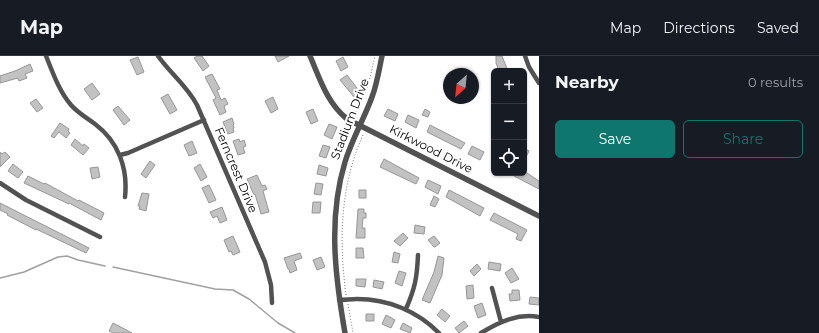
<!DOCTYPE html>
<meta charset="utf-8">
<style>
:root{--surface:#171b24;--page:#242831;--text:#f1f3f6;--muted:#9ea1a6;--line:#363941;--accent:#0f766e}
body{margin:0;font-family:Montserrat,sans-serif;background:var(--page);color:var(--text)}
.controls{position:absolute;right:12px;top:12px;display:grid;overflow:hidden;border-radius:6px;box-shadow:0 1px 3px #0004}
.controls button{width:36px;height:36px;display:grid;place-items:center;padding:0;border:0;border-bottom:1px solid var(--line);background:var(--surface);color:var(--text);font:20px sans-serif}
.compass{position:absolute;left:443px;top:12px;width:36px;height:36px;border-radius:50%;background:var(--surface);box-shadow:0 1px 3px #0004;rotate:207deg}
.list{margin:0;padding:0;list-style:none}
h2{display:flex;justify-content:space-between;align-items:center;height:52px;margin:0;padding:0 16px;font-size:17px}
h2 small{font-size:13px;font-weight:400;color:var(--muted)}
.actions{display:flex;gap:8px;padding:12px 16px}
.actions a{flex:1;padding:9px 0;border:1px solid var(--accent);border-radius:6px;text-align:center;font-size:14px;color:var(--accent)}
.actions .main{background:var(--accent);color:#fff}
.icon{flex:none;width:22px;height:22px;fill:none;stroke:currentColor;stroke-width:2;stroke-linecap:round;stroke-linejoin:round}
.map{position:relative;flex:none;width:539px;height:277px;overflow:hidden}
header{display:flex;align-items:center;gap:24px;box-sizing:border-box;height:56px;padding:0 20px;background:var(--surface);border-bottom:1px solid var(--line)}
header strong{font-size:19px}
nav{display:flex;gap:22px;margin-inline-start:auto;font-size:14px}
main{display:flex}
aside{flex:1;background:var(--surface)}
.map>svg:first-child{display:block}
.lines{fill:none;stroke-linecap:round;stroke-linejoin:round}
.stream{stroke:#a0a0a0;stroke-width:1.5}
.building{fill:#c2c2c2;stroke:#969696}
.path{stroke:#747474;stroke-width:1;stroke-dasharray:1 2;stroke-linecap:butt}
.minor{stroke:#525252;stroke-width:4.5}
.tertiary{stroke:#525252;stroke-width:5.5}
.labels{text-anchor:middle;stroke-width:4;stroke-linejoin:round;paint-order:stroke}
.street-label{font-size:12px;fill:#000;stroke:#fff}
</style>
<header>
<strong>Map</strong>
<nav><a>Map</a><a>Directions</a><a>Saved</a></nav>
</header>
<main>
<div class="map">
<svg width="539" height="277" viewBox="0 0 539 277">
<rect width="100%" height="100%" fill="#fff"/>
<g class="lines">
<path class="stream" d="M 113,211 L 215,233 L 233,234 L 249,243 L 278,267 L 295,277
M 0,222 L 24,216 L 58,201 L 67,200 L 78,204 L 105,210"/>
</g>
<path class="building" d="M 197,0 L 202,0 L 209,10 L 203,15 L 194,2 Z
M 275,0 L 289,0 L 278,6 Z
M 496,0 L 502,0 L 508,15 L 499,15 L 496,7 Z
M 138,1 L 144,16 L 137,19 L 130,4 Z
M 343,1 L 348,11 L 341,15 L 336,5 Z
M 30,8 L 33,15 L 25,18 L 27,22 L 19,25 L 18,22 L 0,27 L 0,20 L 15,15 Z
M 212,18 L 220,33 L 217,34 L 221,44 L 225,42 L 228,48 L 224,50 L 226,56 L 220,59 L 213,44 L 216,42 L 205,21 Z
M 347,19 L 360,36 L 354,41 L 340,24 Z
M 92,27 L 100,38 L 92,44 L 84,33 Z
M 168,38 L 177,54 L 170,58 L 161,42 Z
M 273,41 L 278,53 L 271,57 L 265,45 Z
M 36,43 L 43,52 L 37,56 L 30,47 Z
M 118,50 L 130,64 L 124,69 L 113,54 Z
M 313,53 L 318,65 L 311,68 L 306,56 Z
M 388,53 L 398,58 L 395,65 L 384,60 Z
M 425,53 L 430,56 L 428,61 L 422,59 Z
M 408,59 L 419,64 L 416,72 L 405,66 Z
M 232,62 L 234,68 L 233,69 L 234,72 L 233,72 L 234,76 L 228,78 L 223,66 Z
M 60,67 L 69,73 L 68,75 L 70,77 L 66,82 L 59,76 L 54,82 L 51,80 Z
M 329,68 L 337,71 L 332,83 L 324,79 Z
M 430,69 L 465,87 L 461,93 L 427,76 Z
M 75,83 L 83,90 L 84,88 L 89,92 L 83,99 L 71,89 Z
M 239,83 L 240,86 L 244,84 L 246,90 L 243,91 L 245,97 L 238,99 L 233,85 Z
M 192,85 L 197,97 L 189,100 L 184,89 Z
M 323,89 L 330,91 L 326,102 L 319,100 Z
M 472,90 L 484,96 L 480,104 L 468,98 Z
M 524,92 L 529,95 L 524,105 Z
M 0,96 L 2,98 L 5,96 L 10,101 L 0,111 Z
M 384,103 L 419,122 L 416,128 L 380,111 Z
M 150,105 L 155,109 L 146,122 L 141,118 Z
M 13,108 L 23,116 L 18,122 L 8,115 Z
M 200,108 L 207,121 L 201,125 L 194,112 Z
M 319,109 L 328,112 L 326,120 L 317,118 Z
M 98,111 L 100,121 L 92,123 L 90,112 Z
M 524,115 L 539,125 L 539,133 L 514,120 L 516,117 L 524,117 Z
M 257,119 L 262,130 L 265,129 L 267,133 L 263,135 L 269,156 L 261,158 L 255,138 L 254,139 L 247,123 Z
M 28,120 L 44,128 L 45,127 L 78,145 L 79,144 L 104,157 L 101,164 L 69,147 L 69,148 L 24,127 Z
M 428,124 L 441,130 L 438,138 L 425,131 Z
M 316,127 L 323,128 L 321,139 L 314,138 Z
M 209,129 L 216,144 L 209,147 L 202,132 Z
M 359,134 L 366,134 L 366,142 L 359,142 Z
M 449,134 L 484,152 L 480,160 L 446,141 Z
M 142,137 L 149,138 L 146,155 L 139,153 L 140,150 L 138,150 Z
M 434,140 L 439,143 L 435,151 L 430,149 Z
M 313,146 L 321,146 L 320,157 L 312,157 Z
M 0,147 L 89,192 L 86,197 L 36,173 L 36,174 L 7,159 L 8,158 L 0,154 Z
M 222,151 L 227,164 L 220,167 L 217,160 L 213,162 L 210,156 Z
M 358,153 L 364,153 L 364,157 L 366,157 L 366,162 L 363,162 L 362,172 L 365,172 L 365,182 L 356,182 Z
M 494,157 L 527,174 L 521,185 L 516,183 L 518,178 L 490,164 Z
M 415,169 L 425,171 L 424,178 L 414,177 Z
M 403,177 L 408,182 L 400,190 L 394,185 Z
M 233,180 L 240,196 L 233,199 L 231,195 L 229,196 L 224,184 Z
M 434,180 L 440,187 L 435,191 L 434,191 L 428,184 Z
M 356,192 L 363,192 L 364,202 L 356,202 Z
M 394,196 L 400,198 L 398,207 L 392,206 Z
M 300,197 L 302,202 L 294,205 L 297,214 L 290,217 L 289,213 L 288,213 L 284,202 Z
M 438,200 L 444,202 L 442,219 L 430,247 L 422,244 L 434,216 Z
M 321,201 L 325,211 L 317,214 L 313,204 Z
M 489,206 L 501,208 L 500,215 L 488,213 Z
M 477,208 L 481,213 L 474,220 L 470,215 Z
M 512,212 L 519,223 L 511,227 L 505,217 Z
M 399,215 L 406,217 L 402,230 L 395,227 Z
M 356,223 L 366,223 L 365,231 L 356,230 Z
M 374,224 L 384,226 L 382,233 L 373,231 Z
M 473,229 L 474,242 L 467,243 L 466,230 Z
M 512,234 L 519,234 L 520,244 L 510,245 L 509,238 L 512,238 Z
M 530,241 L 539,242 L 539,249 L 529,248 Z
M 482,247 L 486,259 L 478,262 L 474,250 Z
M 442,253 L 450,260 L 445,266 L 437,259 Z
M 366,258 L 374,258 L 374,265 L 366,265 Z
M 386,259 L 395,264 L 391,272 L 382,268 Z
M 464,265 L 468,270 L 459,277 L 455,272 Z
M 113,267 L 132,277 L 113,277 L 109,275 Z
M 403,267 L 412,272 L 410,277 L 400,273 Z"/>
<g class="lines">
<path class="path" d="M 354,61 L 354,57 L 356,56 L 368,30 L 375,0
M 346,239 C 339,185 340,129 363,79 L 362,78
M 348,248 L 353,277"/>
<path class="minor" d="M 46,0 C 53,17 59,35 71,49 C 78,57 87,62 95,68 C 119,86 128,113 125,141
M 158,0 C 170,17 187,30 197,49 L 265,206 L 271,229 L 272,247
M 525,0 L 529,11 L 539,27
M 120,99 L 128,97 L 204,64
M 0,127 L 26,144 L 100,181
M 492,232 L 501,266
M 339,244 C 345,244 351,243 357,243 C 388,243 417,255 439,277
M 406,253 C 415,232 417,222 418,199
M 481,277 C 499,266 518,257 539,261"/>
<path class="tertiary" d="M 310,0 C 320,23 327,47 347,63 L 539,160
M 345,277 C 335,220 328,162 345,106 C 352,83 364,63 372,41 C 377,28 379,14 382,0"/>
</g>
<g class="labels">
<g class="street-label">
<text transform="translate(350 63) rotate(-69)" y="4">Stadium Drive</text>
<text transform="translate(431 93) rotate(27)" y="4">Kirkwood Drive</text>
<text transform="translate(236 114) rotate(67)" y="4">Ferncrest Drive</text>
</g>
</g>
</svg>
<div class="controls">
<button>+</button>
<button>−</button>
<button><svg class="icon" aria-label="locate" viewBox="0 0 24 24"><circle cx="12" cy="12" r="6"/><path d="M12 2v4M12 18v4M2 12h4M18 12h4"/></svg></button>
</div>
<svg class="compass" viewBox="-18 -18 36 36"><path d="M0-13l5 13h-10z" fill="#e53935"/><path d="M0 13l5-13h-10z" fill="#9ea1a6"/></svg>
</div>
<aside>
<h2>Nearby<small>0 results</small></h2>
<ul class="list">
</ul>
<div class="actions"><a class="main">Save</a><a>Share</a></div>
</aside>
</main>
